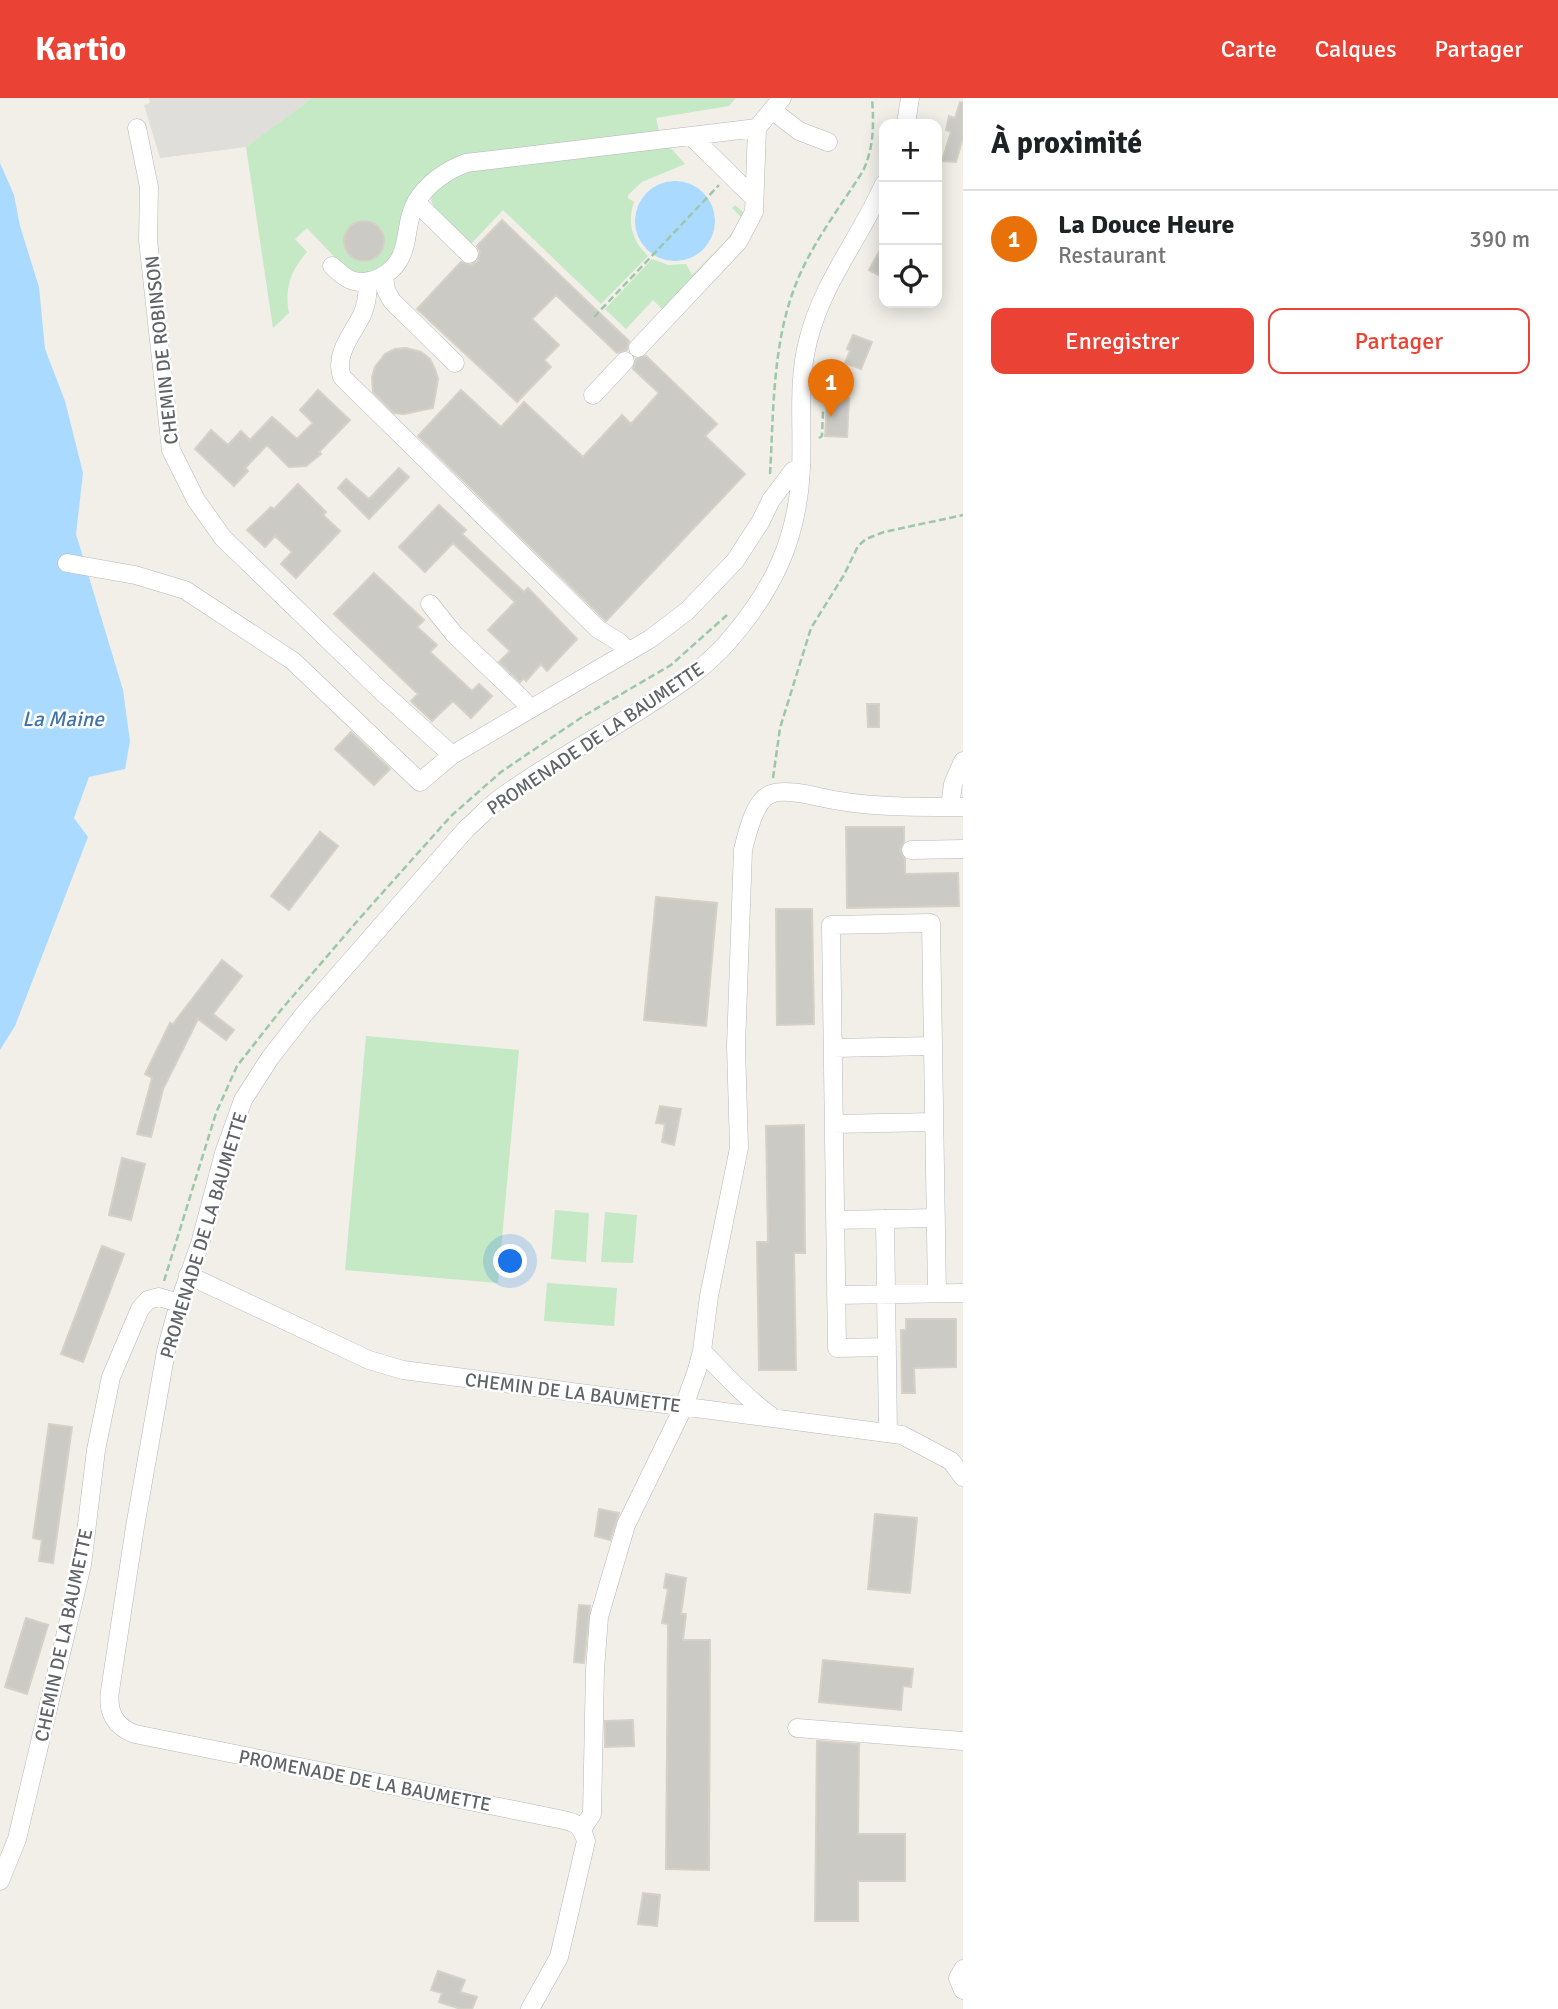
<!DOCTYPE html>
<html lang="fr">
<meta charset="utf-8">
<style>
:root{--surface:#fff;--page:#f2f2f2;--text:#202124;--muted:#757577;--line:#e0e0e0;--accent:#ea4335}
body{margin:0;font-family:Signika,sans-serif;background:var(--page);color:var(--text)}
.controls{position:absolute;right:21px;top:21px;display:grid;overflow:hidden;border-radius:14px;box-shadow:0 4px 18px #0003}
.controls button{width:63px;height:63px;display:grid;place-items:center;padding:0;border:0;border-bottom:2px solid var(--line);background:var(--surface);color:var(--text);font:35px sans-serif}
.you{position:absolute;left:511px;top:1164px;width:24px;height:24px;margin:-18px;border:5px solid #fff;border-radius:50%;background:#1a73e8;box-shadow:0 0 0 10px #1a73e833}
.badge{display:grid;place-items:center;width:46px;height:46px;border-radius:50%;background:var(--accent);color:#fff;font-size:23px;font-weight:700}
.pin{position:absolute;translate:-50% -58px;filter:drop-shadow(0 2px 4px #0008)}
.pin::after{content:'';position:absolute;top:37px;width:24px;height:21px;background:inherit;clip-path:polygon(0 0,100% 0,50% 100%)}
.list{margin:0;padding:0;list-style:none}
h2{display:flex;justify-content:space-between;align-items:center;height:91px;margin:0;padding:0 28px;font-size:30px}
h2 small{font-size:23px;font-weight:400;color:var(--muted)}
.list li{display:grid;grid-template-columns:46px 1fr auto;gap:21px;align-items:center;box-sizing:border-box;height:98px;padding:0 28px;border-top:2px solid var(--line)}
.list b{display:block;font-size:26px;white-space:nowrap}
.list p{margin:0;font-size:23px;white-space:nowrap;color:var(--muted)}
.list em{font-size:23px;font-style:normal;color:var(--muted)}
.actions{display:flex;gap:14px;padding:21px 28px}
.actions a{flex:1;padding:16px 0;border:2px solid var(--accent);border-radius:14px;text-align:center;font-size:24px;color:var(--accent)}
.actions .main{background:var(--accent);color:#fff}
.icon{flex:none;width:38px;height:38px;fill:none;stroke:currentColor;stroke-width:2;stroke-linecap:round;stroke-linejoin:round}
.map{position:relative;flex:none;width:963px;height:1911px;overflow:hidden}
header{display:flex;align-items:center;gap:42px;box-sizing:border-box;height:98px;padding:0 35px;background:var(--accent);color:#fff}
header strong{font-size:33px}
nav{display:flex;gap:38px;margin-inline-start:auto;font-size:24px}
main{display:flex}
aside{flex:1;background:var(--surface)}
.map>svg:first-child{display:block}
.industrial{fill:#e0deda}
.green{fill:#c5e8c5;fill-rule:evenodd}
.water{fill:#aadaff}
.building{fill:#cccac5;stroke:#d6d1c6;stroke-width:2}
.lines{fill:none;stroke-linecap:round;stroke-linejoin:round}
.minor-casing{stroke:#b5b8bc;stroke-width:19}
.path{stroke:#9cc7a9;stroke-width:2.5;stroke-dasharray:7 3.5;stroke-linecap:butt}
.minor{stroke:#fff;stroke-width:18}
.labels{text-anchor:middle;stroke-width:5;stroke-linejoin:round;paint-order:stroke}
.street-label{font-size:19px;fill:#5f6368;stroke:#fff}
.water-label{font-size:21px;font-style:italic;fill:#4174aa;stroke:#fff}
</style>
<header>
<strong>Kartio</strong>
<nav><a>Carte</a><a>Calques</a><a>Partager</a></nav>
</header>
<main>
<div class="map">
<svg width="963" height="1911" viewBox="0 0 963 1911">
<rect width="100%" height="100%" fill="#f1efe8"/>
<path class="industrial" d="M 149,0 L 312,0 L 246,49 L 160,60 L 144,7 L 150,5 Z"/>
<path class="green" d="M 312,0 L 736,0 L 729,8 L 656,20 L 659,33 L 475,56 L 446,66 L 399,148 L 380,173 L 358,176 L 345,170 L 307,130 L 295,141 L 307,154 C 291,172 284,191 289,215 L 273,230 L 246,49 ZM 365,127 L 376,132 L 380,144 C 377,155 371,159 360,159 L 350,151 L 348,140 L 355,130 Z
M 670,49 L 685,66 L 642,84 L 628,97 L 628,100 L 634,104 C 627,125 632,143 648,158 L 601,206 L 503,112 L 471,146 L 435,111 L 431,102 L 433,95 L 456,75 Z
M 735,107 L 745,116 L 737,132 L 663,212 L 653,202 L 626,231 L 605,211 L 652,161 L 668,167 L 686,166 L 692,177 L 725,144 L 736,129 L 741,119 L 732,110 Z
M 366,938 L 519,952 L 498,1185 L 345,1172 Z
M 555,1112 L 589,1115 L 586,1164 L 551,1161 Z
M 605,1114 L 637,1117 L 633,1165 L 601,1164 Z
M 547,1185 L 617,1190 L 614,1228 L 544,1223 Z"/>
<path class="water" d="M 0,65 L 14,97 L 20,128 L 39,189 L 45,251 L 65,303 L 83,375 L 76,436 L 123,592 L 130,643 L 125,671 L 89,679 L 74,720 L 88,739 L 15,928 L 0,952 Z
M635 123a40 40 0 1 1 80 0a40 40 0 1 1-80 0Z"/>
<path class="building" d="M 960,4 L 963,5 L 963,40 L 956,64 L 942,63 L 951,34 L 946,32 L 949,18 L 955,20 Z
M 502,122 L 629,243 L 627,252 L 617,255 L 556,197 L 532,221 L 559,247 L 544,262 L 551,269 L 517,304 L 417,211 L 461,164 L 471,167 L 478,163 L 480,154 L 477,148 Z
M344 143a20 20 0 1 1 40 0a20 20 0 1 1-40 0Z
M 884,145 L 884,180 L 869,172 Z
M 853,237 L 872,244 L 861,271 L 845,265 L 850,253 L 847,251 Z
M 406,250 L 421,254 L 430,261 L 435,271 L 438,281 L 433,310 L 404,316 L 394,315 L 373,294 L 372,279 L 375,269 L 385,256 L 395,251 Z
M 646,258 L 717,326 L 705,338 L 745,376 L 606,523 L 418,338 L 461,292 L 501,329 L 524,304 L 583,359 L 622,317 L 631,326 L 659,295 L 633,271 L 636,261 Z
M 829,275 L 843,276 L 842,299 L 849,300 L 847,339 L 825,338 Z
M 318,292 L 350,322 L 319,354 L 321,356 L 306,368 L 289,369 L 267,347 L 245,370 L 248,373 L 234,388 L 195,351 L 211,332 L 228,347 L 241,333 L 250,342 L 272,319 L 297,341 L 313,325 L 300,312 Z
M 399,370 L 409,379 L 369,421 L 338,390 L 346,381 L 369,401 Z
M 298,386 L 326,414 L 323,417 L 340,433 L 296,480 L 281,466 L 292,454 L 275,438 L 265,449 L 247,432 L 271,409 L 274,411 Z
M 439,407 L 466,432 L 462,436 L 524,494 L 528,490 L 577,541 L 547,573 L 541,566 L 526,583 L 524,580 L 520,584 L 499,564 L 510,553 L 488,532 L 515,504 L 453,445 L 425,474 L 399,449 Z
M 374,475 L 424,522 L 417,529 L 437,547 L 430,554 L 472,593 L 479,586 L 492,598 L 471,620 L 453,603 L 432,623 L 411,603 L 418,596 L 334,516 Z
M 867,606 L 879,606 L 879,629 L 868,629 Z
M 351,634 L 390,671 L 374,687 L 335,651 Z
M 846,729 L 904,729 L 904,743 L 900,752 L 905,761 L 905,776 L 958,775 L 959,808 L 847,810 Z
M 320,734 L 338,748 L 289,812 L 271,798 Z
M 656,799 L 717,805 L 706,928 L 644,922 Z
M 776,811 L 812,811 L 814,926 L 777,927 Z
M 222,862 L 242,878 L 213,916 L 234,932 L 226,942 L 198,921 L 163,991 L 151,1039 L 137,1036 L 152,980 L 145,976 L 170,925 L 173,926 Z
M 660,1008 L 681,1011 L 674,1047 L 662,1044 L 665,1026 L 656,1025 Z
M 804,1027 L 805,1155 L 794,1155 L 796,1272 L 759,1272 L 757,1144 L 768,1144 L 766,1028 Z
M 122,1060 L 145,1066 L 131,1122 L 109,1117 Z
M 102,1148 L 124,1156 L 83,1264 L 61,1256 Z
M 906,1221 L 956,1221 L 956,1269 L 914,1270 L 915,1295 L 902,1295 L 901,1232 L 906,1232 Z
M 49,1326 L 72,1329 L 53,1465 L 39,1463 L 42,1442 L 33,1440 Z
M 599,1411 L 619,1415 L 610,1442 L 595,1438 Z
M 875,1416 L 917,1420 L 910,1495 L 868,1491 Z
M 666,1476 L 686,1480 L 681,1516 L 686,1516 L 683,1542 L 710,1542 L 709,1772 L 666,1771 L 668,1526 L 662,1525 L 668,1491 L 664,1490 Z
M 579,1507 L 590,1508 L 584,1565 L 574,1564 Z
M 26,1520 L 48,1527 L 27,1596 L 5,1589 Z
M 823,1562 L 913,1571 L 911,1589 L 903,1588 L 901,1612 L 819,1604 Z
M 633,1622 L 634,1648 L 605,1649 L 605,1623 Z
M 817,1643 L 859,1646 L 858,1736 L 905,1736 L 905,1783 L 858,1783 L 858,1823 L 815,1823 Z
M 643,1795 L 660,1797 L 657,1828 L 638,1826 Z
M 438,1873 L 465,1882 L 460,1894 L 477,1899 L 472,1911 L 461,1911 L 439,1904 L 442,1895 L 431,1892 Z"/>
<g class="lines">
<g class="minor-casing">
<path id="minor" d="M 772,12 L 799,33 L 828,44
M 906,26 L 910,0
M 137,30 L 149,89 L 148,142 L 171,352 L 196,402 L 223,440 L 379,591 L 452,657
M 691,38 L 754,100
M 416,104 L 469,156
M 332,168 C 338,173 345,181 354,183 C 373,188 395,174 402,156 C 409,139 406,122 416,104 C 428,85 445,73 466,65 L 757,30
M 384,178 L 386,192 L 392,203 L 455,265
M 368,183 C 368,195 367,206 362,217 C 352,237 334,256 342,279 L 598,531 L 619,544 L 628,554
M 638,250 L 738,144 L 754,114 L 757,30 L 782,0
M 593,297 L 625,263
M 67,465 L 135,477 L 185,492 L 293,563 L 420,684 L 452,657 L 650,541 L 687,513 L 735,463 L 761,423 L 771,402 L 793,373 L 801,370
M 430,506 L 454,536 L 523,602 L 529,612
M 950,709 L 953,686 L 963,663
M 911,752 L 963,751
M 833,950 L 933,948
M 834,1026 L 934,1024
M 885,1121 L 888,1335
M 835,1122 L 936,1120
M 188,1177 L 369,1262 L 403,1272 L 902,1337 L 951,1363 L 963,1379
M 836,1197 L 963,1195
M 887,1249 L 837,1250 L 831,827 L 931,825 L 937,1195
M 702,1253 C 724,1276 745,1299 771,1318
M 797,1630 L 963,1643
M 582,1731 L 592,1716 L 595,1572 L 599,1519 L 626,1427 L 684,1308 L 697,1272 L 702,1253 L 709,1198 L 739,1050 L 736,948 L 743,752 C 747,736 754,702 771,696 C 782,691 808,696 819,699 C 866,710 915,709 963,709
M 0,1783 L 17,1741 L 82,1467 L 96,1352 L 111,1279 L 140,1211 L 148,1202 L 159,1199 L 179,1205
M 963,1871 L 958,1880 L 963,1892
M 530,1911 L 559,1859 L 586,1743 C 580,1723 572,1724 554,1720 L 135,1636 C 115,1629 107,1614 110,1593 L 135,1429 L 166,1253 L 179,1205 L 200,1146 L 224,1055 L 243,1002 L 270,960 L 305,915 L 467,730 C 478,721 487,710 499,701 C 544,668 595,641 642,611 C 672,591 702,573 726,546 C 773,493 798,441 801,370 C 803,327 797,285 808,243 C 822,185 860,140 884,86"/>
</g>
<path class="path" d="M 594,219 L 719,87
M 819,340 L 822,338 L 823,313
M 770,376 C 774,308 772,237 801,174 C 817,139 842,106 863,73 C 874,49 874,27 872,0
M 773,680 L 780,630 L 811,530 L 844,477 L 858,448 L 866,441 L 884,434 L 963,417
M 164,1183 L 216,1015 L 237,968 L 281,912 L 359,821 L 451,718 L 501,674 L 582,619 L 671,567 L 727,517"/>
<use href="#minor" class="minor"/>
</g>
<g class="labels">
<g class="street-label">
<text transform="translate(161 252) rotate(-96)" y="7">CHEMIN DE ROBINSON</text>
<text transform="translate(595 640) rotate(-34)" y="7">PROMENADE DE LA BAUMETTE</text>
<text transform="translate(203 1137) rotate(-73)" y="7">PROMENADE DE LA BAUMETTE</text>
<text transform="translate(573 1294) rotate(7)" y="7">CHEMIN DE LA BAUMETTE</text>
<text transform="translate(63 1537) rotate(-78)" y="7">CHEMIN DE LA BAUMETTE</text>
<text transform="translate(365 1682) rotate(11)" y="7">PROMENADE DE LA BAUMETTE</text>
</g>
<g class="water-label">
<text x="63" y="628">La Maine</text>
</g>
</g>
</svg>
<div class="controls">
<button>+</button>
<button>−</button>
<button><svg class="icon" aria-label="locate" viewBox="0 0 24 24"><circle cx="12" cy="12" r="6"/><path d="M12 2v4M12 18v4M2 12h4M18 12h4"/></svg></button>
</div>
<div class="you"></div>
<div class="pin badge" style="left:831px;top:319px;background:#e8710a">1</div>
</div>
<aside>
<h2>À proximité<small></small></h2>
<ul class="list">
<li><span class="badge" style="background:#e8710a">1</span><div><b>La Douce Heure</b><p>Restaurant</p></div><em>390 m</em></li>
</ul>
<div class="actions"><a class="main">Enregistrer</a><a>Partager</a></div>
</aside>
</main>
